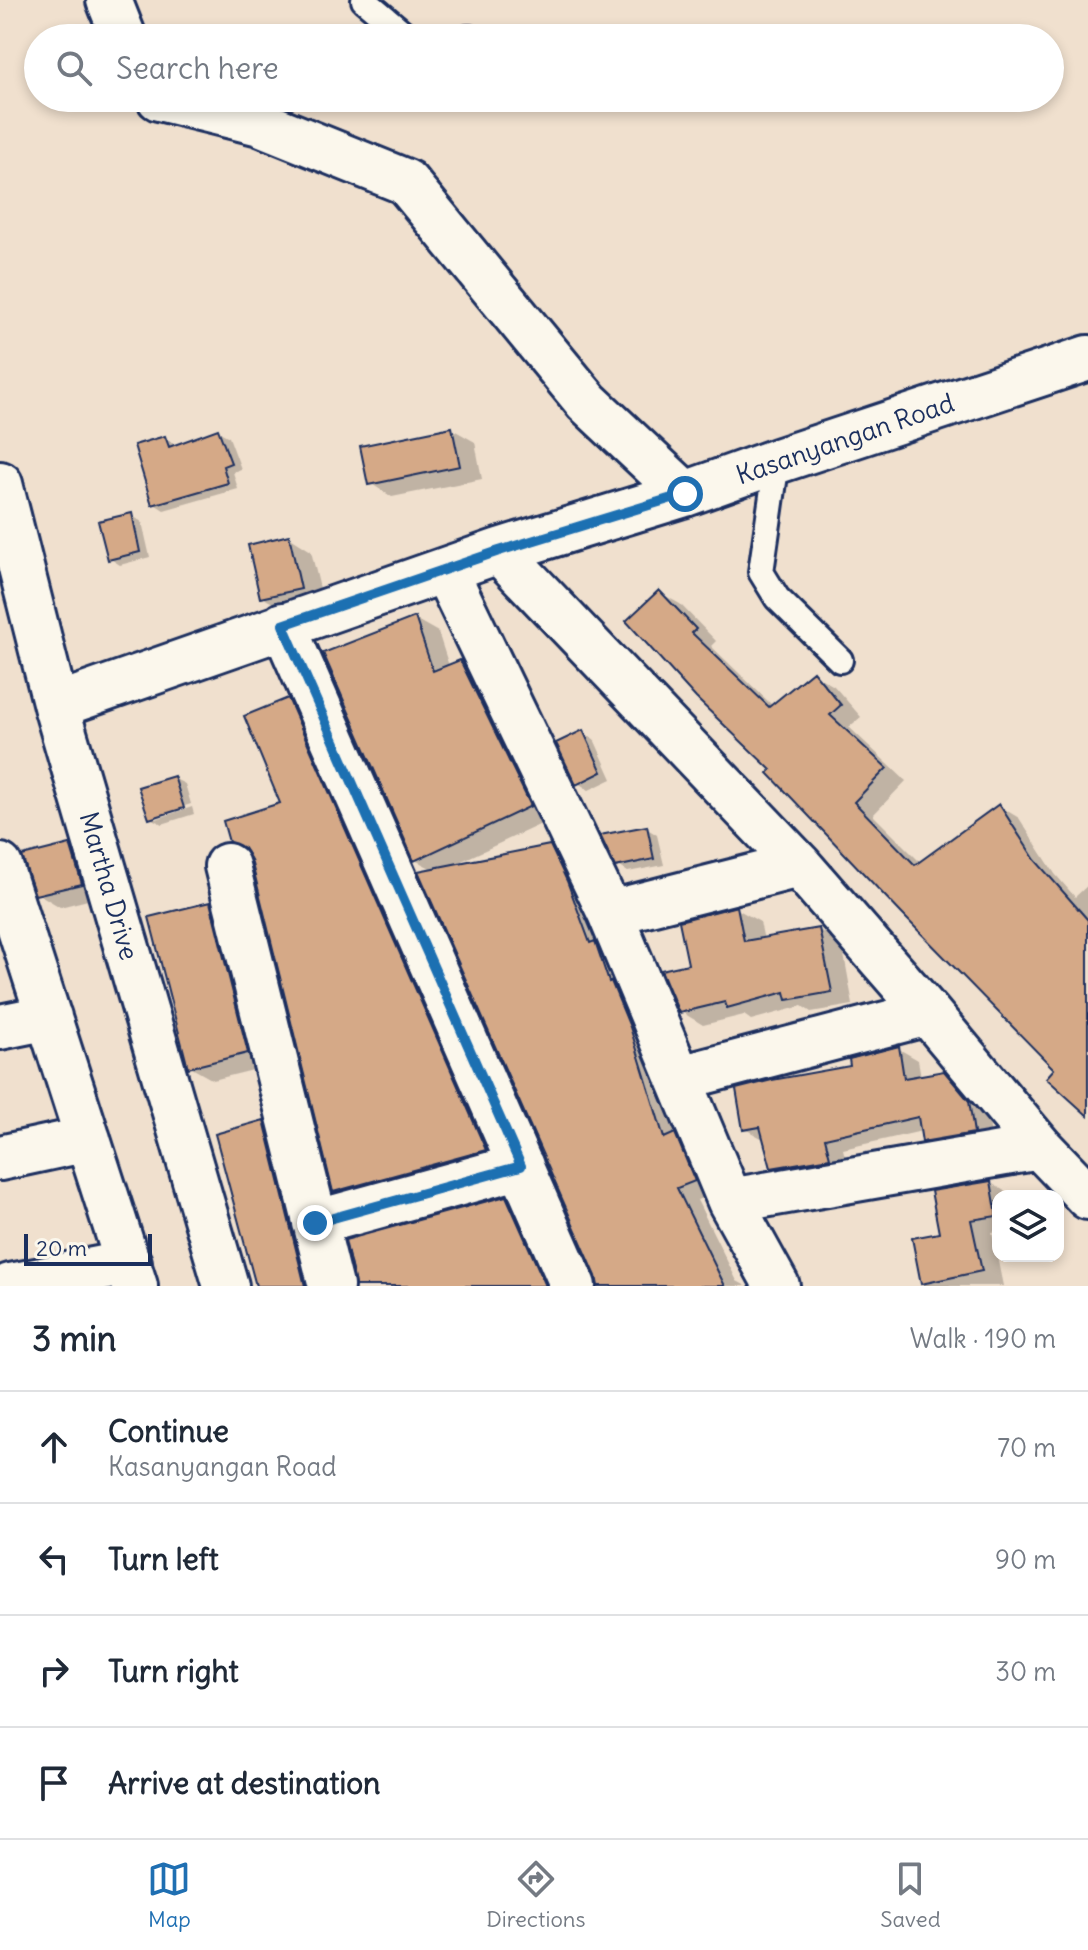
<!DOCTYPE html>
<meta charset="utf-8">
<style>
:root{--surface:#fff;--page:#f6f6f7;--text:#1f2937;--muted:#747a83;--line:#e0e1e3;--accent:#1f6fb2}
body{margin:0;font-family:Delius,sans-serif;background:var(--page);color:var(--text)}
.controls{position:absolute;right:24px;bottom:24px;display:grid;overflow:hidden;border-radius:16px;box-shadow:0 4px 12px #0003}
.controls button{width:72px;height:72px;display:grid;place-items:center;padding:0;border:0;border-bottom:2px solid var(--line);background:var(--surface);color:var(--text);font:40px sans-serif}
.scale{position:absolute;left:24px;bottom:20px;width:128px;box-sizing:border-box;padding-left:8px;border:4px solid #1b2f5e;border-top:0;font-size:22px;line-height:28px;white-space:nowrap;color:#1b2f5e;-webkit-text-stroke:6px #fbf7ec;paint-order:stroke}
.stop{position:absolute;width:24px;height:24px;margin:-18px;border:6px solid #1f6fb2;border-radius:50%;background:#fff}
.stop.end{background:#1f6fb2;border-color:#fff;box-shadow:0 2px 8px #0008}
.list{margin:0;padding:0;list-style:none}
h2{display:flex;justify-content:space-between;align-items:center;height:104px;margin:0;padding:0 32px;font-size:34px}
h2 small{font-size:26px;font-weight:400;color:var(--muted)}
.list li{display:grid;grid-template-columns:52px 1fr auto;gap:24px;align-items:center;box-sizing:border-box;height:112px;padding:0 32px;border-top:2px solid var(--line)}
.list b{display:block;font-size:30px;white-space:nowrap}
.list p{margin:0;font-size:26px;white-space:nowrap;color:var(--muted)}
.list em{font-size:26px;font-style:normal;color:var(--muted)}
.icon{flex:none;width:44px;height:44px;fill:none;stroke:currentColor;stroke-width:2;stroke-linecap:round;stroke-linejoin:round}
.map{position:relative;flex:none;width:1088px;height:1286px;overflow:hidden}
.search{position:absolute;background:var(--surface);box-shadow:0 4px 12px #0003;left:24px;right:24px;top:24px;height:88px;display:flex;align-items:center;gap:20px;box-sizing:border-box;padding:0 28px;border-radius:44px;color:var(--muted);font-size:30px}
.sheet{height:552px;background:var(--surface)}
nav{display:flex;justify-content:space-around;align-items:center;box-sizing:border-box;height:112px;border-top:2px solid var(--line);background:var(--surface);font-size:22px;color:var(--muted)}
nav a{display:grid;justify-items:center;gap:4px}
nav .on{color:var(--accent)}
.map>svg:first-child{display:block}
.shadow{fill:#0003}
.building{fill:#d5a987;stroke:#1b2f5e;stroke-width:2}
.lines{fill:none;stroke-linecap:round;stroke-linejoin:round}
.service-casing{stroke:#1b2f5e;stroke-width:30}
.minor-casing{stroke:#1b2f5e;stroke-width:50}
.service{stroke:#fbf7ec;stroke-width:24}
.minor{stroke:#fbf7ec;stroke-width:44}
.route{stroke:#1f6fb2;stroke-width:10}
.labels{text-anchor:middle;stroke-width:6;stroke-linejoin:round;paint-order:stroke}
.street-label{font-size:26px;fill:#1b2f5e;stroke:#fbf7ec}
</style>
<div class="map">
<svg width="1088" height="1286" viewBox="0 0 1088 1286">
<rect width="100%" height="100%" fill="#f0e0ce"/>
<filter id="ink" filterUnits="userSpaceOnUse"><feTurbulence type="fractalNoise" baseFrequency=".0125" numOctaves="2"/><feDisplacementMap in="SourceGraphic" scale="16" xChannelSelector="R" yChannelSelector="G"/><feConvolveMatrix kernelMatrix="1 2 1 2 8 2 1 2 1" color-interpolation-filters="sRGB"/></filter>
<g filter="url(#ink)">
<path class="shadow" d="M 452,429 L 475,442 L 482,479 L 392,497 L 370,483 Z
M 218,431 L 229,437 L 241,469 L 233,472 L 238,489 L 164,510 L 153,503 L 165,438 L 177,446 Z
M 131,515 L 142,522 L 150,557 L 120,565 L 109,558 Z
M 289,537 L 311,551 L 323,601 L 285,610 L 262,597 Z
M 660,593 L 680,604 L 716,641 L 711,646 L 773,706 L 813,674 L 834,686 L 861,717 L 849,727 L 906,781 L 873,815 L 921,863 L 999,806 L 1019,818 L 1055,874 L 1075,897 L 1088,885 L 1088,1114 L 1057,1069 L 774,770 Z
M 415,619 L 438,632 L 449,666 L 460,662 L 483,675 L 552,819 L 455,864 L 549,848 L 571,860 L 715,1193 L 697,1200 L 737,1281 L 746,1286 L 604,1286 L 434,870 L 415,860 Z
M 288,700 L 311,714 L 507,1162 L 358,1204 L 335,1191 L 253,859 L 248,850 L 231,840 L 283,805 Z
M 582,733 L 594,739 L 612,779 L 589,790 L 578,783 Z
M 173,778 L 185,784 L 191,804 L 156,815 L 156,819 L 192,807 L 194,814 L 162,824 L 150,818 Z
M 646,828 L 657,835 L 664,865 L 628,872 L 617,865 Z
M 70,846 L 93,859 L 104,896 L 60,907 L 37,893 Z
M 210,905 L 233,918 L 269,1066 L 213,1080 L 190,1067 Z
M 737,909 L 760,922 L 764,940 L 819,930 L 842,943 L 853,1005 L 811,1012 L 802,1006 L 751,1020 L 744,1015 L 703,1025 L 680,1011 L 690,966 Z
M 899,1049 L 918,1060 L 921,1077 L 943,1073 L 963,1084 L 988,1114 L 992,1144 L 943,1152 L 924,1141 L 922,1131 L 843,1149 L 848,1169 L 792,1178 L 773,1167 L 765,1140 L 745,1129 L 853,1068 Z
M 264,1122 L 287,1135 L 324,1286 L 258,1286 Z
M 991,1183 L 1013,1196 L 998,1196 L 998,1231 L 992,1232 L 1003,1286 L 924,1286 L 914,1240 L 941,1235 Z
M 506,1198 L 529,1211 L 562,1286 L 357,1286 Z"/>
<path class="building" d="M 452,427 L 460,466 L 368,485 L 360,446 Z
M 218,429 L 231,463 L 223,466 L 228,483 L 152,505 L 134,445 L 165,436 L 169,447 Z
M 132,513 L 140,552 L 108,560 L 98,521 Z
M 289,535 L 301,589 L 260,598 L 248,545 Z
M 659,590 L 696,629 L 692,633 L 769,707 L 813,671 L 841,705 L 830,715 L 887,768 L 854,802 L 915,865 L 999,804 L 1035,860 L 1088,920 L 1088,1116 L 1046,1078 L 1054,1069 L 902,914 L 768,773 L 771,770 L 696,698 L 626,621 Z
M 415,617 L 433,671 L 460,660 L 531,806 L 414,861 L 323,653 Z
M 288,698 L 486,1150 L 333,1192 L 251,860 L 244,848 L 229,842 L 223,821 L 280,803 L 244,716 Z
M 583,730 L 602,772 L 576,785 L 556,743 Z
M 174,776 L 184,808 L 149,819 L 138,787 Z
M 647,826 L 654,859 L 615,867 L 600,835 Z
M 70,844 L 82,884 L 35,895 L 22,856 Z
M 550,845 L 567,881 L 590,943 L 595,941 L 609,982 L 611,981 L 630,1027 L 664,1138 L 675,1133 L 695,1181 L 677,1188 L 725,1286 L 598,1286 L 596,1276 L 418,871 Z
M 210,902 L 248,1053 L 188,1068 L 149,917 Z
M 737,906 L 744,941 L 819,928 L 832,992 L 787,1000 L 785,992 L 727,1008 L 725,1002 L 679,1013 L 661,970 L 688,964 L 679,921 Z
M 899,1046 L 904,1078 L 944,1071 L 969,1101 L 974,1133 L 922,1142 L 918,1117 L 825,1138 L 830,1158 L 771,1168 L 760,1127 L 743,1130 L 736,1089 L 772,1080 L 850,1066 L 849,1059 Z
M 264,1120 L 291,1229 L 305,1286 L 256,1286 L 215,1134 Z
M 991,1181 L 997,1216 L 971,1220 L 982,1271 L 921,1284 L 912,1238 L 939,1233 L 931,1191 Z
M 506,1196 L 546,1286 L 355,1286 L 345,1240 Z"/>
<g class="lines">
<g class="service-casing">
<path id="service" d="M 364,0 L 409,38
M 468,38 L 469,38
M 777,461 L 761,572 L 777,598 L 840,660"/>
</g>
<g class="minor-casing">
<path id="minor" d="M 109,0 L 124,38
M 159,98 L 260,123 L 406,182 L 587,402 L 685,494
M 0,484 L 56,706 L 226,1286
M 499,551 L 799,865 L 928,1013 L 1040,1147 L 1088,1197
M 445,570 L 610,913 L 730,1201 L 777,1286
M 283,625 L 573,1286
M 56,706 L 499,551 L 685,494 L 777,461 L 1088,358
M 0,866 L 135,1286
M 227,866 L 331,1286
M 610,913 L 799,865
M 0,1027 L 49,1017
M 680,1078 L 928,1013
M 0,1158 L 88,1139
M 730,1201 L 1040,1147
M 315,1223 L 521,1166
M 10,1286 L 129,1263"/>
</g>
<use href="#service" class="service"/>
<use href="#minor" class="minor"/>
</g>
</g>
<g class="lines" filter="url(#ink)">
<path class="route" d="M 315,1223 L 521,1166 L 283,625 L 499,551 L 685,494"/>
</g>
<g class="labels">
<g class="street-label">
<text transform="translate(845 439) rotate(-19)" y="9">Kasanyangan Road</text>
<text transform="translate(109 886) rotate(74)" y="9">Martha Drive</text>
</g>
</g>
</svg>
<div class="controls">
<button><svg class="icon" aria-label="layers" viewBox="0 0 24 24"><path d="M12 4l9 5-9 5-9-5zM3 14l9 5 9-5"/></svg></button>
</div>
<div class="scale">20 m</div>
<div class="stop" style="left:685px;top:494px"></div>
<div class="stop end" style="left:315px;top:1223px"></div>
<div class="search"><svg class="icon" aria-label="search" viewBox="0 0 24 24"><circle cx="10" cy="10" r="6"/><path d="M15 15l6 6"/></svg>Search here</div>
</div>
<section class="sheet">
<h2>3 min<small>Walk · 190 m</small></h2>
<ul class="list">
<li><svg class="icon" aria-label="ahead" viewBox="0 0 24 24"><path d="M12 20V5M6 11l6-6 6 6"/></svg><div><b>Continue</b><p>Kasanyangan Road</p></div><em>70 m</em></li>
<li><svg class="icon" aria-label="left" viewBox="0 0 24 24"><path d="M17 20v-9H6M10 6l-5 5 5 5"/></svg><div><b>Turn left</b></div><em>90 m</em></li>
<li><svg class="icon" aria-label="right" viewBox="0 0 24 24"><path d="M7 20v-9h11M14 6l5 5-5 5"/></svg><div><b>Turn right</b></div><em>30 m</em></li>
<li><svg class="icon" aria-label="arrive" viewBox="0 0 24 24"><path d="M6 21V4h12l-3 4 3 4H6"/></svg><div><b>Arrive at destination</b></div></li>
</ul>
</section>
<nav>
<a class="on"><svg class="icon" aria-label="map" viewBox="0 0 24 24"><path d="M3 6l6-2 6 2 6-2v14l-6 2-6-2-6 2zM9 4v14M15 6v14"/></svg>Map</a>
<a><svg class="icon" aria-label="directions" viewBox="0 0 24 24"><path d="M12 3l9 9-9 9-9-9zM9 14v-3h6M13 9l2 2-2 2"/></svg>Directions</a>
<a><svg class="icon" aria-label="saved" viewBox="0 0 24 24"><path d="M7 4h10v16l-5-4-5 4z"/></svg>Saved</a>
</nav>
